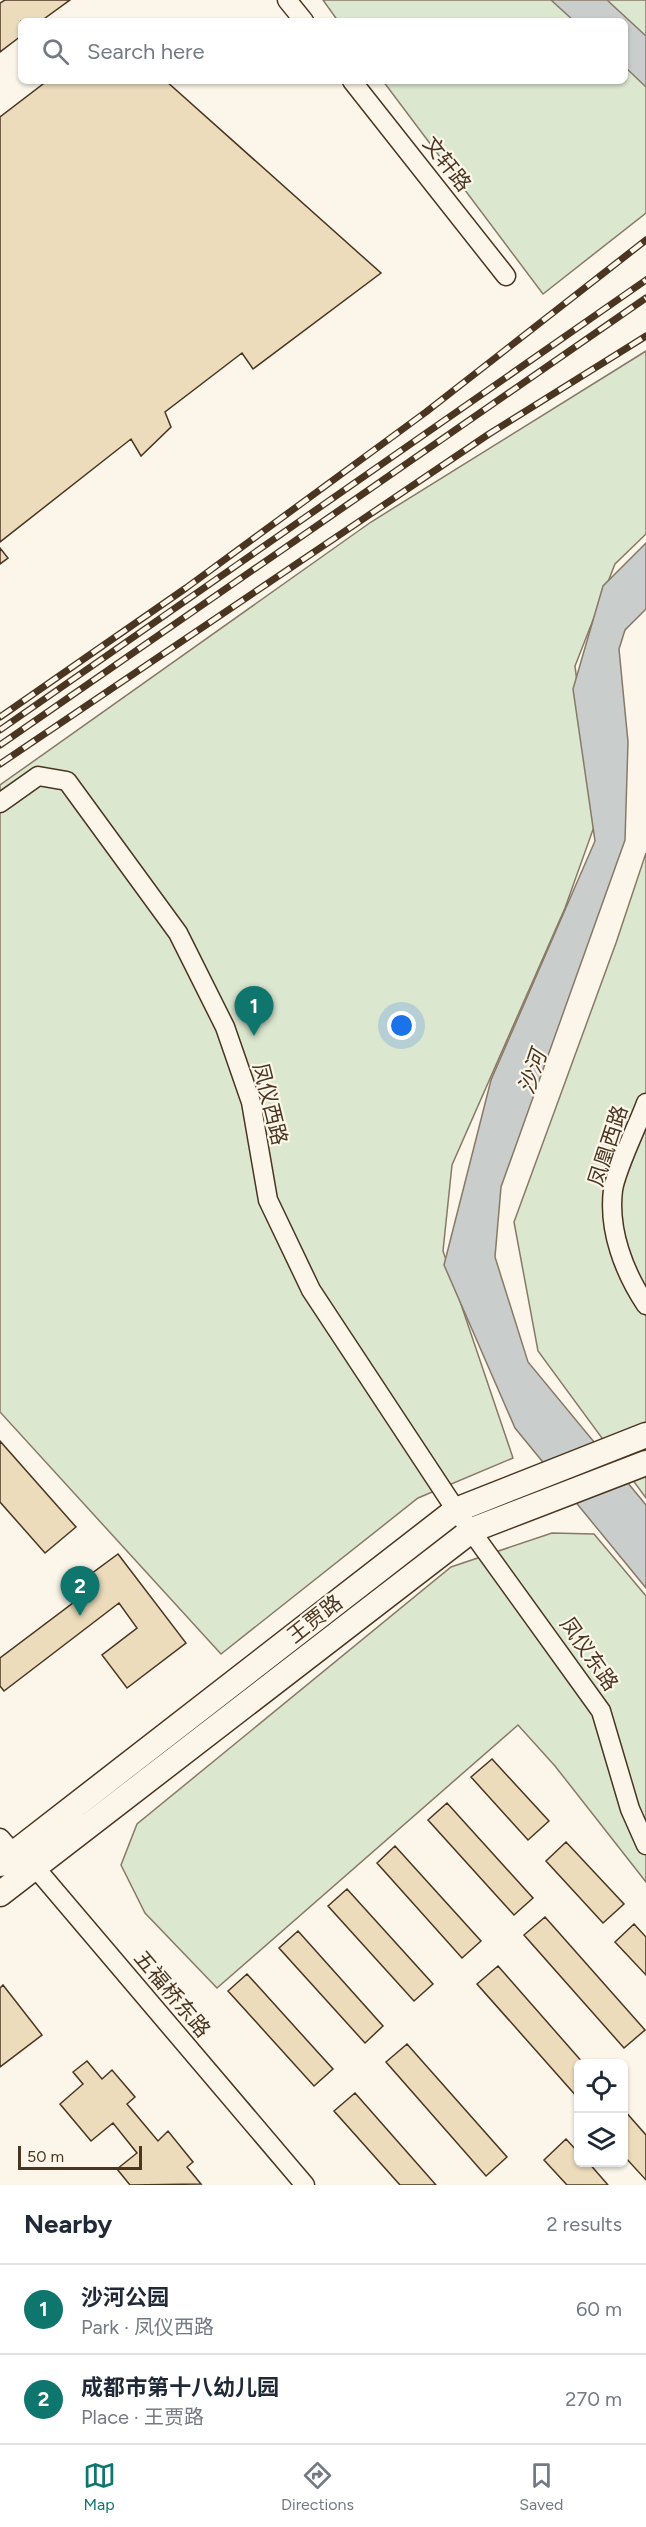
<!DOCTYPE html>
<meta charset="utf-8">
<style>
:root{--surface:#fff;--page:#f6f6f7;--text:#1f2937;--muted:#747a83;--line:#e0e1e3;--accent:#0f766e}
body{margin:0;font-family:Figtree,"Noto Sans SC",sans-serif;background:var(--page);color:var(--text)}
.controls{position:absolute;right:18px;bottom:18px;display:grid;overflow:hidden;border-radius:9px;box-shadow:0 2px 4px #0004}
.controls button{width:54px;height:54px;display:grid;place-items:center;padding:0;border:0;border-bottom:2px solid var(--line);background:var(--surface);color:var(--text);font:30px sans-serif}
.scale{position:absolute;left:18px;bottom:15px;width:124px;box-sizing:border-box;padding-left:6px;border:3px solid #4a3520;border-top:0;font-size:16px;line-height:21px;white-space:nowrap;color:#4a3520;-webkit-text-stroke:4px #fbf6e9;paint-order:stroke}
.you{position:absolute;left:402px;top:1026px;width:21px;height:21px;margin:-15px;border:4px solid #fff;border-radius:50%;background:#1a73e8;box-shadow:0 0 0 9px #1a73e833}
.badge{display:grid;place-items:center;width:39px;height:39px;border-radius:50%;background:var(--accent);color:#fff;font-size:20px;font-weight:700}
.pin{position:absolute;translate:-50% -50px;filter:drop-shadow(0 2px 3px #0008)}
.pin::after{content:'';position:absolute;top:32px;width:21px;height:18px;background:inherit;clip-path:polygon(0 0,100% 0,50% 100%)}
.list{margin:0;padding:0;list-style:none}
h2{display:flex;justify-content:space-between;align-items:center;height:78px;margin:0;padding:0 24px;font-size:26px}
h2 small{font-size:20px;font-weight:400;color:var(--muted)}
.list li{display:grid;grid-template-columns:39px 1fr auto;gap:18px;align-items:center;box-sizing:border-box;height:90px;padding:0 24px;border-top:2px solid var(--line)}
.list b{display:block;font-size:22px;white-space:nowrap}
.list p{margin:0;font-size:20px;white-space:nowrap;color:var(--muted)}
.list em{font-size:20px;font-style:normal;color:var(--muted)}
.icon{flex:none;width:33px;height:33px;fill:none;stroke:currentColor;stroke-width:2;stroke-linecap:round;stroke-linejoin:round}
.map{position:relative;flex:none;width:646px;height:2185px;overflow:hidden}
.search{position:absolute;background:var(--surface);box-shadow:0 2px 4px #0004;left:18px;right:18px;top:18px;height:66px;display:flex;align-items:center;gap:15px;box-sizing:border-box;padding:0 21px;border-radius:9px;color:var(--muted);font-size:22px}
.sheet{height:258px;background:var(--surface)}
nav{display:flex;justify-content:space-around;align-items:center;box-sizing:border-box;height:84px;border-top:2px solid var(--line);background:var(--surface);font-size:16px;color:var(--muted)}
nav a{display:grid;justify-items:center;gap:3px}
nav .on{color:var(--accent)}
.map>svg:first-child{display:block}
.green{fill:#dce7d0;stroke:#887966;stroke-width:1.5}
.water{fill:#c9cecd;stroke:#887966;stroke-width:1.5}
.building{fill:#ecdcbc;stroke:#4a3520;stroke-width:1.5}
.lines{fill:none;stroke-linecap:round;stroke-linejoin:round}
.minor-casing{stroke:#4a3520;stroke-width:21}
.major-casing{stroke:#4a3520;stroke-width:27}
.minor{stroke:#fbf6e9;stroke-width:18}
.major{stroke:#fbf6e9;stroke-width:24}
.rail-casing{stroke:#4a3520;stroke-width:7}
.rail{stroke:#fbf6e9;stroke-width:4.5;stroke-dasharray:14;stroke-linecap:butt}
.labels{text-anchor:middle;stroke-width:4.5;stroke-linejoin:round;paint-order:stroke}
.street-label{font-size:21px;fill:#4a3520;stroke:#fbf6e9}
.water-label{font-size:22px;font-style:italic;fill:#4a3520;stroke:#fbf6e9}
</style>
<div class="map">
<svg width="646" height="2185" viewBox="0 0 646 2185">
<rect width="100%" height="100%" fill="#fbf6e9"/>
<path class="green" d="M 323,0 L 646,0 L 646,213 L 543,294 L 383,81 L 625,81 L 625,21 L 338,21 Z
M 646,351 L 646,534 L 615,564 L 575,666 L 595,824 L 565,908 L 452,1165 L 443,1251 L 513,1458 L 418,1498 L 221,1654 L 0,1412 L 0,785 L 371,522 Z
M 646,853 L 646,1498 L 538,1351 L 514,1222 L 616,943 Z
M 552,1533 L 594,1534 L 646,1596 L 646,1882 L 555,1766 L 518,1725 L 217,1988 L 145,1913 L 121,1865 L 137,1824 L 451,1567 Z"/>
<path class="water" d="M 551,0 L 607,0 L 646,36 L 646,87 L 625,67 L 625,21 L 574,21 Z
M 646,543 L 646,609 L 625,630 L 619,649 L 628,742 L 625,840 L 501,1187 L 495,1257 L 528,1362 L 646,1505 L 646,1588 L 515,1428 L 444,1265 L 491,1080 L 595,841 L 573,689 L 603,586 Z"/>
<path class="building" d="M 5,0 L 70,0 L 41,21 L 21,21 L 21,36 L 0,52 L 0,3 Z
M 47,81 L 166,81 L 381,273 L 253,369 L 242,353 L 165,412 L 171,427 L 141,456 L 131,439 L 0,542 L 0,117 Z
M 0,548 L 8,558 L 0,564 Z
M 0,1441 L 76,1527 L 45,1553 L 0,1502 Z
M 118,1554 L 186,1643 L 127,1688 L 102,1655 L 137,1628 L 119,1603 L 4,1691 L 0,1686 L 0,1658 L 98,1584 L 91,1574 Z
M 492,1759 L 549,1821 L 528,1840 L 471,1777 Z
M 447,1803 L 533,1898 L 514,1915 L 428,1820 Z
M 566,1842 L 624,1904 L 603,1923 L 546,1861 Z
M 395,1846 L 481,1941 L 462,1958 L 377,1863 Z
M 347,1889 L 433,1984 L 414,2001 L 328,1906 Z
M 545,1917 L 645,2030 L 624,2048 L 524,1935 Z
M 634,1924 L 646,1937 L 646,1975 L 615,1942 Z
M 298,1931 L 383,2026 L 365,2043 L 279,1948 Z
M 498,1966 L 584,2064 L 578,2064 L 578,2098 L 477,1984 Z
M 247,1974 L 333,2069 L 314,2086 L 228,1991 Z
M 3,1985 L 42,2035 L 0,2067 L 0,1988 Z
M 407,2044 L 507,2157 L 486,2176 L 386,2062 Z
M 87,2061 L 102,2079 L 112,2070 L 135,2097 L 127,2104 L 158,2141 L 168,2131 L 193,2162 L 187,2167 L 201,2184 L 130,2185 L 117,2169 L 137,2153 L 113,2123 L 91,2141 L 60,2104 L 83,2084 L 73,2072 Z
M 355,2093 L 436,2185 L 400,2185 L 334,2111 Z
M 624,2110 L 646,2135 L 646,2180 L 624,2156 Z
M 566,2139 L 578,2152 L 578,2162 L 588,2162 L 608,2185 L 567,2185 L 544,2160 Z"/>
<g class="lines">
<g class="minor-casing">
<path id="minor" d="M 287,0 L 304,21
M 352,81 L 506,276
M 0,803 L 38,776 L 67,781 L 178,933 L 225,1027 L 251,1102 L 268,1200 L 311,1290 L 456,1510 L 601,1711 L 630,1809 L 646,1845
M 646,1103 C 638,1125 616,1169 613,1190 C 608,1230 624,1272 646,1305
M 0,1838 L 13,1853 L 34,1866 L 305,2185"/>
</g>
<g class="major-casing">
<path id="major" d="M 0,1864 L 456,1510 L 646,1435
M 0,1894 L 472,1530 L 646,1463"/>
</g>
<use href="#minor" class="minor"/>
<use href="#major" class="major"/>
<g class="rail-casing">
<path id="rail" d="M 0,717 L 186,588 L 426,412 L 646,240
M 0,730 L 646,280
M 0,745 L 646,298
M 0,764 L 489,434 L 646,336"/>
</g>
<use href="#rail" class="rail"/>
</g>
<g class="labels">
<g class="street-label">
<text transform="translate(447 164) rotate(52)" y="7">文轩路</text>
<text transform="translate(270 1104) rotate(76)" y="7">凤仪西路</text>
<text transform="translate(608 1146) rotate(-72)" y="7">凤凰西路</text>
<text transform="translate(315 1619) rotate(-38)" y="7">王贾路</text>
<text transform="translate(589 1654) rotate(55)" y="7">凤仪东路</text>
<text transform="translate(172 1994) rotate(50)" y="7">五福桥东路</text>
</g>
<g class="water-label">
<text transform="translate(532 1072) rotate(-71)" y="8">沙河</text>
</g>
</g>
</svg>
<div class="controls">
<button><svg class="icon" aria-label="locate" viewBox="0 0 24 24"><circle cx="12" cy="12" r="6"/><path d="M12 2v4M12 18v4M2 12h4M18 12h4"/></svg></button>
<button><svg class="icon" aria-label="layers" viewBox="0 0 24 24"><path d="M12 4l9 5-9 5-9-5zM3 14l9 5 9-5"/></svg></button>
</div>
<div class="scale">50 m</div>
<div class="you"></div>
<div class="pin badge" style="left:254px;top:1036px">1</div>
<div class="pin badge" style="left:80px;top:1616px">2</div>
<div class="search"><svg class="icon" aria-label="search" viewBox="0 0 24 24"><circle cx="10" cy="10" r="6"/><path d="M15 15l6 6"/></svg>Search here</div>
</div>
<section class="sheet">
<h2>Nearby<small>2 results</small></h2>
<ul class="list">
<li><span class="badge">1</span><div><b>沙河公园</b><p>Park · 凤仪西路</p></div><em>60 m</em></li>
<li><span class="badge">2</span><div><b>成都市第十八幼儿园</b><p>Place · 王贾路</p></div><em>270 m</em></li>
</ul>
</section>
<nav>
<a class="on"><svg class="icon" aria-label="map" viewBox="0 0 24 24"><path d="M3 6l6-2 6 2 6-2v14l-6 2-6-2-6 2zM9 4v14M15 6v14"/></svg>Map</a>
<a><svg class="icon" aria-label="directions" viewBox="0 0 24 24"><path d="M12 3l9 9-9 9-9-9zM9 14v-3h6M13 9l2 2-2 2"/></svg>Directions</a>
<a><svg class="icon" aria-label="saved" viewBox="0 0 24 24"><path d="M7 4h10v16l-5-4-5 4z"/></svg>Saved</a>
</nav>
